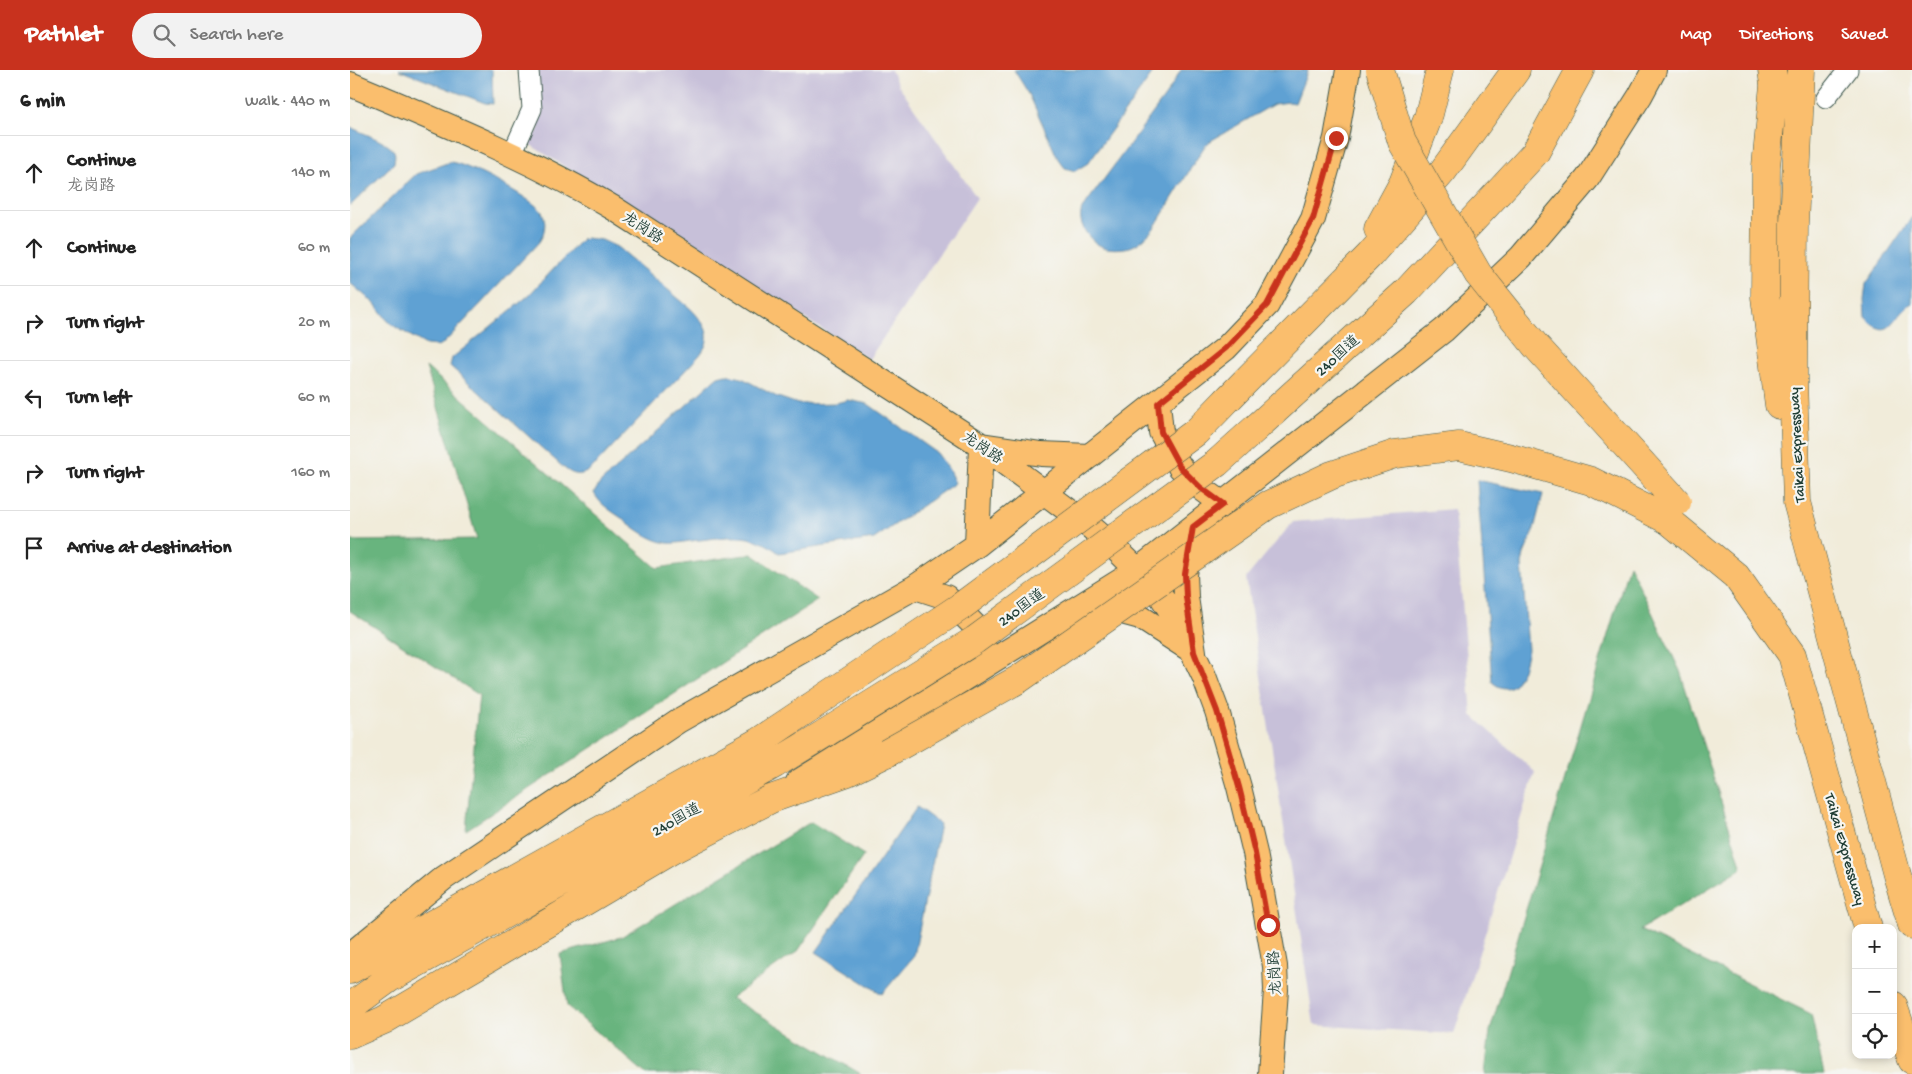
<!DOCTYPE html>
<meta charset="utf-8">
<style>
:root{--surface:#fff;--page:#f2f2f2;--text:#222;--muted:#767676;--line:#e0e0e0;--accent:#c8321e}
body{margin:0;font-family:"Gochi Hand","LXGW WenKai TC",sans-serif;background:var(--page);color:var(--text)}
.controls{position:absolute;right:15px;bottom:15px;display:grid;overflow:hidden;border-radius:10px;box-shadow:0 2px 8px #0003}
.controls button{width:45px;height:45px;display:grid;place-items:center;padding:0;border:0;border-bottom:1px solid var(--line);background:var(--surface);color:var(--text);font:25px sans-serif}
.stop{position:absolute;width:15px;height:15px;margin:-11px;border:4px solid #c8321e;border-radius:50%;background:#fff}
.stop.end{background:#c8321e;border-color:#fff;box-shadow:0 1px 5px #0008}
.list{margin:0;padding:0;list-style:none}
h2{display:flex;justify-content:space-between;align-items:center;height:65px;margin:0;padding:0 20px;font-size:21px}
h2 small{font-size:16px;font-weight:400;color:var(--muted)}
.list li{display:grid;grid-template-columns:32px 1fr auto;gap:15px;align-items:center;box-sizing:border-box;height:75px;padding:0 20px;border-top:1px solid var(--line)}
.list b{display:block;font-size:19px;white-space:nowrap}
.list p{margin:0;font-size:16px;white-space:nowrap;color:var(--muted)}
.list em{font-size:16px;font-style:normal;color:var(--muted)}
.icon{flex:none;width:28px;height:28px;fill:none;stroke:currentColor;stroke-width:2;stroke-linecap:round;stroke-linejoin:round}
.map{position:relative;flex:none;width:1562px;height:1004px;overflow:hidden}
header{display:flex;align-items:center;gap:30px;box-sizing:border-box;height:70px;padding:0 25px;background:var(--accent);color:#fff}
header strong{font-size:24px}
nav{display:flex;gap:28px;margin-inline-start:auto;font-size:18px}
.search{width:350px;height:45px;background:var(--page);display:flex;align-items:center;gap:12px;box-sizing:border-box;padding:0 18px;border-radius:28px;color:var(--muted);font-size:19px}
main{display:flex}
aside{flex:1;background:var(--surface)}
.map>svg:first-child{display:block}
.industrial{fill:#c7c0d9}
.forest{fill:#67b47e;stroke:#437859}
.water{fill:#5fa1d3;stroke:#3f6f84}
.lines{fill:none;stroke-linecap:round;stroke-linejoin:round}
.minor-casing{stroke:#3e574d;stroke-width:21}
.major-casing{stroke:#3e574d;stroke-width:26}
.highway-casing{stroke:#3e574d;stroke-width:29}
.minor{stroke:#fff;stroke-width:19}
.major{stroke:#fabe6d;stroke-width:24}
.highway{stroke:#fabe6d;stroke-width:28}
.highway-bridge-casing{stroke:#3e574d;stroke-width:29;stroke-linecap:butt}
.highway-bridge{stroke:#fabe6d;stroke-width:28}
.route{stroke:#c8321e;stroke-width:6}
.labels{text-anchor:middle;stroke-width:4.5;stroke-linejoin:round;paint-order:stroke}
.street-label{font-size:15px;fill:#1f3d34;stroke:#f6f6f2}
</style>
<header>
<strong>Pathlet</strong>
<div class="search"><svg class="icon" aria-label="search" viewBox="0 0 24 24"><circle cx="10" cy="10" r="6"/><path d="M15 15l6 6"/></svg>Search here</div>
<nav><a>Map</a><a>Directions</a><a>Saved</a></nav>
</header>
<main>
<aside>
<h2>6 min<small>Walk · 440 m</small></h2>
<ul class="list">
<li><svg class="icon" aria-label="ahead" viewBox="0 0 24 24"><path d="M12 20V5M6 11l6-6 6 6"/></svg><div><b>Continue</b><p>龙岗路</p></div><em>140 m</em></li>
<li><svg class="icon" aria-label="ahead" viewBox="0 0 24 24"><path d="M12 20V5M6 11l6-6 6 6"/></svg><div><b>Continue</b></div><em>60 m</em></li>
<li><svg class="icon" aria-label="right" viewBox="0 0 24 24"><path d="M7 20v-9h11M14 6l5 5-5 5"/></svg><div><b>Turn right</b></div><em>20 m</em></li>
<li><svg class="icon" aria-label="left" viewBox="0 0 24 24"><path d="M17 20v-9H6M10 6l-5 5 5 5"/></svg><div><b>Turn left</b></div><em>60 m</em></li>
<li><svg class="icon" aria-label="right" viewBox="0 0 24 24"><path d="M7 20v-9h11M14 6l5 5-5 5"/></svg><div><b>Turn right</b></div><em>160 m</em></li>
<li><svg class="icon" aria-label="arrive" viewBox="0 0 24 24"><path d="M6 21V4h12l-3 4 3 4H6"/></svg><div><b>Arrive at destination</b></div></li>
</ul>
</aside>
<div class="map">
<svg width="1562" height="1004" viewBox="0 0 1562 1004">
<rect width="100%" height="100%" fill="#f6f6f2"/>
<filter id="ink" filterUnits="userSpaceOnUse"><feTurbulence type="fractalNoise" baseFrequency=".02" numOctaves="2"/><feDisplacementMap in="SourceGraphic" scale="10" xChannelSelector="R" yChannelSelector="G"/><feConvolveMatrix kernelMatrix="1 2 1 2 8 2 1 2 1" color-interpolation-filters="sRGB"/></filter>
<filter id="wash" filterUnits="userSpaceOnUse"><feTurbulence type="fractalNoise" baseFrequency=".0096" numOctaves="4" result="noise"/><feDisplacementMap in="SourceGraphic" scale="20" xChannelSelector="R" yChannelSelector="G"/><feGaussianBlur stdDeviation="1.12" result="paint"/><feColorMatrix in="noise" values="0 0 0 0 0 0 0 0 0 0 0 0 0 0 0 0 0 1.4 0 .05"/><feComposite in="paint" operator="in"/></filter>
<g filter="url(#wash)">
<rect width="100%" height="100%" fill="#f1ecda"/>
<path class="industrial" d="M 188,0 L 541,0 L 548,15 L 627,128 L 519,289 L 179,74 L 189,58 L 183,54 Z
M 1104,439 L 1122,645 L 1185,702 L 1104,964 L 964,955 L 896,508 L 943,452 Z"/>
<path class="forest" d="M 76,297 L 307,498 L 402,484 L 468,530 L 116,760 L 129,625 L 0,541 L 0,471 L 127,469 Z
M 1279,494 L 1330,601 L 1392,798 L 1290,860 L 1461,944 L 1474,1004 L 1135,1004 L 1140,961 Z
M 461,752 L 514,785 L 448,881 L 381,928 L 511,1004 L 296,1004 L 217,936 L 210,884 L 271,867 Z"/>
<path class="water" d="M 49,0 L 142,0 L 143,34 L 135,33 Z
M 664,0 L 805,0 L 738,93 L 725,101 L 715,98 L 708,89 L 679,24 Z
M 831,0 L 958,0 L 945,33 L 939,32 L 924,34 L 862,70 L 854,77 L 804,158 C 798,165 790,174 780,177 C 771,179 757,180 749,175 C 737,168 727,152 732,139 L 816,25 Z
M 0,57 C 10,62 38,72 44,81 C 46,85 44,89 44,93 L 0,136 Z
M 100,92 C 116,93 184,129 192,142 C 197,152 195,163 189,172 L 94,273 L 87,276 L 76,275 L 44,256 L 37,250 L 25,234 L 0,213 L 0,168 L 66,104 Z
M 1562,147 L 1562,233 C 1542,246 1541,275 1515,247 L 1514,229 L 1516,214 Z
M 236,168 L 252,170 L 267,177 L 341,239 C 356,255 365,268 348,287 L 242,398 C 232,407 224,406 214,398 L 100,296 L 102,288 L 178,226 L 232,169 Z
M 376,305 L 392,308 L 425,326 L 448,334 L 486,333 L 498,330 L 518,334 L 587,383 L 598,398 L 605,413 L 524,469 L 429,483 C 399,459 376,468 340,471 C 333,472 324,474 317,473 C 300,470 286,459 273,449 C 263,442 250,435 244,423 L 250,413 L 362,312 L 368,307 Z
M 1127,410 L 1193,424 L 1183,463 L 1174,484 L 1172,494 L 1178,580 L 1173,600 L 1165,614 C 1157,621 1149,618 1142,612 Z
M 567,737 L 590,754 L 564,886 L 532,924 L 466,882 Z"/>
</g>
<g filter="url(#ink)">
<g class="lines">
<g class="minor-casing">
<path id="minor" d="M 1476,28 L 1498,0
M 162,84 L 182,39 L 179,0"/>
</g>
<g class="major-casing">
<path id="major" d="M 0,14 C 90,52 181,89 265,139 L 631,375 L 742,458 L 766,479 L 806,518 L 828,552 L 854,606 L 867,641 L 889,717 L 905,783 L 925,896 L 926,920 L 920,1004
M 808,333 L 811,362 L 830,397 L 851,418 L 873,434
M 627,475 L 631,375 L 691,384 L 740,386
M 565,517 L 596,527 L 623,554 L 634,577 L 635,583
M 753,537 L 790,547 L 844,582 L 836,527 L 835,504 L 840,477
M 448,712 L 788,500 L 1094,260 L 1171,187 L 1237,109 L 1290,26 L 1304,0
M 0,885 L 94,808 L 328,651 L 565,517 L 627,475 L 876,278 L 917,235 L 963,149 L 986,68 L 998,0"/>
</g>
<g class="highway-casing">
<path id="highway" d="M 1422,0 L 1424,15 L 1416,96 L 1415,227 L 1429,335
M 1451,0 L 1444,154 L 1443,310 L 1447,432 L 1547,805 L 1562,855
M 1028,159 L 1053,113 L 1078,48 L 1090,0
M 878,329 L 1020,185 L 1093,101 L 1166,0
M 907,357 L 1056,222 L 1185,83 L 1230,0
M 1318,450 L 1386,506 L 1442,585 L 1518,858
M 0,900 L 408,672 L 459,638
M 1543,935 L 1562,990
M 0,937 L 40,908 L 425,694 L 477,662
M 0,965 L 34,950 L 322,780 L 421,729 L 498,702 L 537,683"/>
</g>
<use href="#minor" class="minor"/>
<use href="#major" class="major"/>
<use href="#highway" class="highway"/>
<g class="highway-bridge-casing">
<path id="highway-bridge" d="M 1030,0 L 1052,72 L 1128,204 L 1185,275 L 1327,432
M 459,638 L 610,537 L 846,362 L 878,329
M 477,662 L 625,570 L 867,393 L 907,357
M 537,683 L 669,609 L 918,435 L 982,405 L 1045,384 L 1109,376 L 1161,388 L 1241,411 L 1318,450"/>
</g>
<use href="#highway-bridge" class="highway-bridge"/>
</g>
</g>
<g class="lines" filter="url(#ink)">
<path class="route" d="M 918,855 L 905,783 L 889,717 L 867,641 L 844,582 L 836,527 L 835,504 L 843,457 L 873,434 L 851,418 L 830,397 L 811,362 L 808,333 L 876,278 L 917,235 L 963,149 L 986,68"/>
</g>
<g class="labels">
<g class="street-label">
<text transform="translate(293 157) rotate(33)" y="5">龙岗路</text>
<text transform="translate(987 285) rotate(-42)" y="5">240国道</text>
<text transform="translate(1446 375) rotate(-93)" y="5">Taikai Expressway</text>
<text transform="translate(633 377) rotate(34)" y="5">龙岗路</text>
<text transform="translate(671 537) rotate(-36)" y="5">240国道</text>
<text transform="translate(326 749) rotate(-29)" y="5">240国道</text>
<text transform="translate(1496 779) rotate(74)" y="5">Taikai Expressway</text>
<text transform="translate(924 903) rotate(-93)" y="5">龙岗路</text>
</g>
</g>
</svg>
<div class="controls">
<button>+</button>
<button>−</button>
<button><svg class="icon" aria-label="locate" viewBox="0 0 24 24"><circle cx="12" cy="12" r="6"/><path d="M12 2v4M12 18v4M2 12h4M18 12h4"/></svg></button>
</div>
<div class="stop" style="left:918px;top:855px"></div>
<div class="stop end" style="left:986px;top:68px"></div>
</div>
</main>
